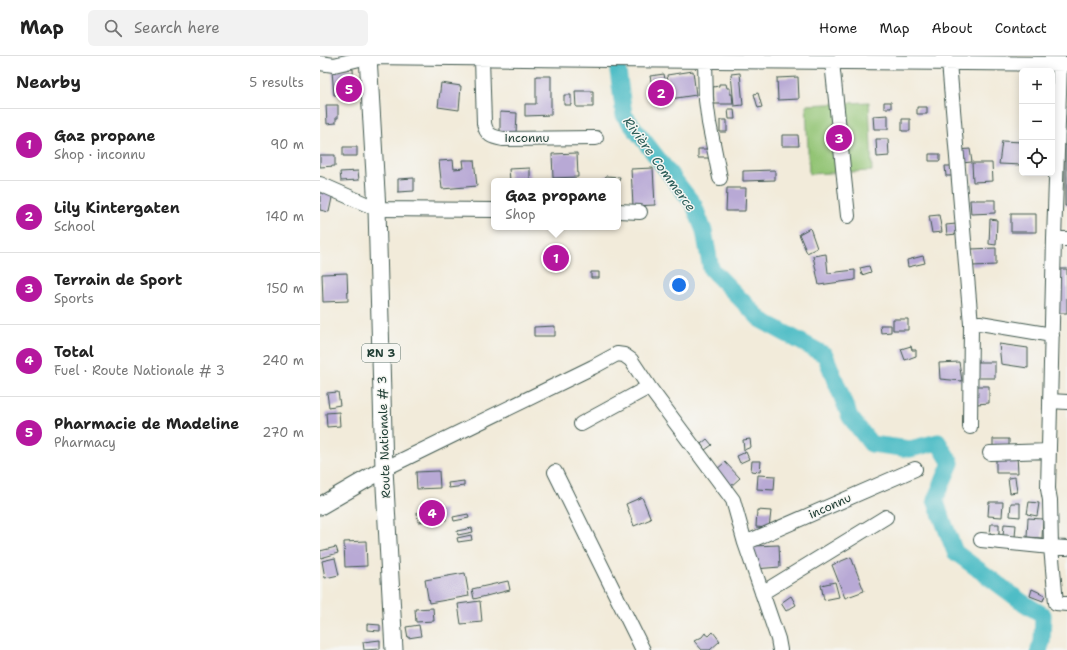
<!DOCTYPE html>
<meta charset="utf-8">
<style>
:root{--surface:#fff;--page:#f2f2f2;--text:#222;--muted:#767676;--line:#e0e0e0;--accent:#b5179e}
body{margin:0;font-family:"Shantell Sans",sans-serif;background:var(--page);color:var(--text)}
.controls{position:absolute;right:12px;top:12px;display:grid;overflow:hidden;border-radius:6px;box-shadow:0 2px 10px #0003}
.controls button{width:36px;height:36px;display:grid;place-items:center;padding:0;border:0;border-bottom:1px solid var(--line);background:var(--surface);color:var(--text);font:20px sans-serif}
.you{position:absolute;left:359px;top:229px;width:14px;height:14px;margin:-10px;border:3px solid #fff;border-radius:50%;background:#1a73e8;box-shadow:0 0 0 6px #1a73e833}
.badge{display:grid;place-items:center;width:26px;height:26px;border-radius:50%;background:var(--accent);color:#fff;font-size:13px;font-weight:700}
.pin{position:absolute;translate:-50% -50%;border:2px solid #fff;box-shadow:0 1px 4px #0006}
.popup{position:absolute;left:171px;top:122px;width:130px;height:52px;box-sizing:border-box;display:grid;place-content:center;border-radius:6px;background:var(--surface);filter:drop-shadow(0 1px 3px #0005);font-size:13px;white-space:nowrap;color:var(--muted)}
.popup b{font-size:15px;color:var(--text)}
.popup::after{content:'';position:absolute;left:50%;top:100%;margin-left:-8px;border:8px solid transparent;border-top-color:var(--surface)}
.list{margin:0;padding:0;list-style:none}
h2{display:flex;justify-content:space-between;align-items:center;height:52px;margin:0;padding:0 16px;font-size:17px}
h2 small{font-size:13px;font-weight:400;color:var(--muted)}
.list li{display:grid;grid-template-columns:26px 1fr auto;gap:12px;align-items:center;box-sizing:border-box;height:72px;padding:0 16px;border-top:1px solid var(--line)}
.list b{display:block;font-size:15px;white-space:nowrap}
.list p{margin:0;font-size:13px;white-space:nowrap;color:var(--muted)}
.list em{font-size:13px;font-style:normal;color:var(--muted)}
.icon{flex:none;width:22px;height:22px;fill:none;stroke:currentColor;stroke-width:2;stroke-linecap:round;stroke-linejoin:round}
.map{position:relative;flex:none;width:747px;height:594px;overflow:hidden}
header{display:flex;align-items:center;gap:24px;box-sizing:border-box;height:56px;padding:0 20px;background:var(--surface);border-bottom:1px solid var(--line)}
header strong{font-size:19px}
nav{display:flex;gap:22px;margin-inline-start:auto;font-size:14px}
.search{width:280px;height:36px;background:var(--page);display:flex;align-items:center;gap:10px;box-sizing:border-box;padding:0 14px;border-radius:6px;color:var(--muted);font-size:15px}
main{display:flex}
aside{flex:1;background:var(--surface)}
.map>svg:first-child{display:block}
.green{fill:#93c474;stroke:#598054}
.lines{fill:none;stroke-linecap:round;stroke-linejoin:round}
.river{stroke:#4fbdc6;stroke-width:17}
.building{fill:#b8a9d5}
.minor-casing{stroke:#3f574d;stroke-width:16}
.major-casing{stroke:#3f574d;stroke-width:19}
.minor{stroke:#fff;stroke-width:14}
.major{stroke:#fff;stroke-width:17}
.labels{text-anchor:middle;stroke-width:3;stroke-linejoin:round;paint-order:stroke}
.shield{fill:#f6f6f2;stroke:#60746d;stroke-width:1}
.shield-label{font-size:11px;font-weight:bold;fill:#1f3d34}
.street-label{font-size:12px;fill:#1f3d34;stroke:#f6f6f2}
.water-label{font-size:13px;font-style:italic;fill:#2b5d58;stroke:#f6f6f2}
</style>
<header>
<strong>Map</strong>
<div class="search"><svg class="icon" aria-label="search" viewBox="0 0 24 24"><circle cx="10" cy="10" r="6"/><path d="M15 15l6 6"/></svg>Search here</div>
<nav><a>Home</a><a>Map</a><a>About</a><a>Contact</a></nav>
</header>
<main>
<aside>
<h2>Nearby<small>5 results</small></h2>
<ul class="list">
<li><span class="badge">1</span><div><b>Gaz propane</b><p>Shop · inconnu</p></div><em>90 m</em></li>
<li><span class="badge">2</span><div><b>Lily Kintergaten</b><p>School</p></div><em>140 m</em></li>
<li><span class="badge">3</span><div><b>Terrain de Sport</b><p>Sports</p></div><em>150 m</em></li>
<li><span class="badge">4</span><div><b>Total</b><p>Fuel · Route Nationale # 3</p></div><em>240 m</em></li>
<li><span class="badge">5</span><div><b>Pharmacie de Madeline</b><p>Pharmacy</p></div><em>270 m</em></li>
</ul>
</aside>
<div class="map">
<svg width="747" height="594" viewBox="0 0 747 594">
<rect width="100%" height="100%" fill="#f6f6f2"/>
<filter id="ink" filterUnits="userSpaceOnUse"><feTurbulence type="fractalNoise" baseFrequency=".025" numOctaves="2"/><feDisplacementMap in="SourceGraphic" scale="8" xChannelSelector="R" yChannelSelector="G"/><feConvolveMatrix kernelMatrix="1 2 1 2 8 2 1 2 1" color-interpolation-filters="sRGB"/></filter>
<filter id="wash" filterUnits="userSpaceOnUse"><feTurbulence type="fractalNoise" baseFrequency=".012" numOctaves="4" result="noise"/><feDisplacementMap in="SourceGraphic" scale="16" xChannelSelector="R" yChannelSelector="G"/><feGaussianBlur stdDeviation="0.9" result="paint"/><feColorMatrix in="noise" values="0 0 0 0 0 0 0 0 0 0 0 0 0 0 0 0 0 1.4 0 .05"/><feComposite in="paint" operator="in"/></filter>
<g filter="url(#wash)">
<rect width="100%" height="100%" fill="#f2ebda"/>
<path class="green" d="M 549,46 L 552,115 L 489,118 L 486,49 Z"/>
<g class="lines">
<path class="river" d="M 296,0 L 304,59 L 374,149 L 384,175 L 391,213 L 441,264 L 505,299 L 530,361 L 551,388 L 590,393 L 618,386 L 631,407 L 615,444 L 635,496 L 702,546 L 723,559 L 722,586 L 719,594"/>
</g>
<g id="blocks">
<path class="building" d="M 33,13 L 34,38 L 14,39 L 12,15 Z
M 373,15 L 376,39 L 350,43 L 347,19 Z
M 420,17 L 423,49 L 414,50 L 411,18 Z
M 344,18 L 348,38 L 334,40 L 330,20 Z
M 216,20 L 231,20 L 231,59 L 205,60 L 205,48 L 216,48 Z
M 478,21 L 479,43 L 458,44 L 457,22 Z
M 121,27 L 141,30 L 139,54 L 118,51 Z
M 399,28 L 406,28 L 407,32 L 410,32 L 410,38 L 412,38 L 413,48 L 394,48 L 393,31 L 399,30 Z
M 255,35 L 273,35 L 273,51 L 256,51 Z
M 438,37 L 442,51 L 438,52 L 434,38 Z
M 244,39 L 251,39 L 251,49 L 244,49 Z
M 564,46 L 571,46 L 571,52 L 564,52 Z
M 6,49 L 18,49 L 18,62 L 16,62 L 16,67 L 7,68 Z
M 597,51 L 607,51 L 607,58 L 597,58 Z
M 408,53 L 414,53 L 415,63 L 409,63 Z
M 180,56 L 197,57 L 196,77 L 180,76 Z
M 568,59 L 568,73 L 554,73 L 553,60 Z
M 745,60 L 747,60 L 747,80 L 744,80 Z
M 582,63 L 590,63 L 590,75 L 582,75 Z
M 400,64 L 407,64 L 407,76 L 400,76 Z
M 462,79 L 478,79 L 479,90 L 462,90 Z
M 556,83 L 568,83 L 569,100 L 557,101 Z
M 682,85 L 702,86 L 702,109 L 679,108 Z
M 745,89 L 747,89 L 747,150 L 745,150 Z
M 23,91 L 37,91 L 37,100 L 23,100 Z
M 378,93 L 390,93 L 390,102 L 378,102 Z
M 650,93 L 652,106 L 641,107 L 639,94 Z
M 257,97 L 258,121 L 233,122 L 232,98 Z
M 609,98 L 620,98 L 620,105 L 609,105 Z
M 0,99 L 15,99 L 15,110 L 0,111 Z
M 133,104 L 134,113 L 144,112 L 143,104 L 154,104 L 157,130 L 122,133 L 119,105 Z
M 652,107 L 672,107 L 673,125 L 653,126 Z
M 625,110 L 632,110 L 633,120 L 626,120 Z
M 210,112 L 210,125 L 190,125 L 189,113 Z
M 333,112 L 335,149 L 313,150 L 311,113 Z
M 455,114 L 455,124 L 423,125 L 423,115 Z
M 38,115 L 39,124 L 21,125 L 20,116 Z
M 286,120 L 300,121 L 299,125 L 284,125 Z
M 94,122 L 94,135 L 78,136 L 78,123 Z
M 407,132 L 426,132 L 425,155 L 406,155 Z
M 0,135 L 13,137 L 9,156 L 0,154 Z
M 650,144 L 675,144 L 675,157 L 651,158 Z
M 691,158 L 716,158 L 716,176 L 691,176 Z
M 619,159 L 622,176 L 612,177 L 609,160 Z
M 670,163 L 677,164 L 676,189 L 669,188 Z
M 636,168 L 637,178 L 627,179 L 626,169 Z
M 490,172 L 497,192 L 487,197 L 479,178 Z
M 676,192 L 676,209 L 652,210 L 651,193 Z
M 506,198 L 508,217 L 535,214 L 535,224 L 499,229 L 493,200 Z
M 603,200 L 605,207 L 588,211 L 587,204 Z
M 549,210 L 551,216 L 542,219 L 540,212 Z
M 739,213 L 747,213 L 747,257 L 738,257 Z
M 271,216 L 279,216 L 279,222 L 271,222 Z
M 27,217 L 28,245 L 3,246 L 2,218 Z
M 573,263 L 588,263 L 588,274 L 573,274 Z
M 560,269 L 571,269 L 571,276 L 561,277 Z
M 235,270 L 235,280 L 214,280 L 214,271 Z
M 679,288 L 708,292 L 708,312 L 681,308 Z
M 591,290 L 592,294 L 596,294 L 596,300 L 585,304 L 581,293 Z
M 639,306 L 642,325 L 620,323 L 619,307 Z
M 655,306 L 675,306 L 675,322 L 655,322 Z
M 657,330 L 669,330 L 669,347 L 657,348 Z
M 18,336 L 20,349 L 9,351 L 7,337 Z
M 19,356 L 20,370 L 7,371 L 6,357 Z
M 387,383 L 392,389 L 385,394 L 381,388 Z
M 430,383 L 431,391 L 424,394 L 423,384 Z
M 673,383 L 689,383 L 689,393 L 673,393 Z
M 426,396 L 429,403 L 420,407 L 417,400 Z
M 697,400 L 698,417 L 676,417 L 676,401 Z
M 432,405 L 441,405 L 440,416 L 431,415 Z
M 405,406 L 420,422 L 410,431 L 395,415 Z
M 119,415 L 120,432 L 97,433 L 96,416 Z
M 438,419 L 455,420 L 454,434 L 437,433 Z
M 695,421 L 697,436 L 690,437 L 688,422 Z
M 144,425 L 144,430 L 129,432 L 128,427 Z
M 322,441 L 331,463 L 314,470 L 306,448 Z
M 669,446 L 683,446 L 682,461 L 668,460 Z
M 709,446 L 719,447 L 717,460 L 707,458 Z
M 691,447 L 700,447 L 700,461 L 690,460 Z
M 125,453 L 126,464 L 98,466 L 97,456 Z
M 437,454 L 451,455 L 449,472 L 436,471 Z
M 148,458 L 149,462 L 134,465 L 133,461 Z
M 708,462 L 723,463 L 722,482 L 707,481 Z
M 671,468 L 679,468 L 679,478 L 670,478 Z
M 684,468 L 696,469 L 695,481 L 683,480 Z
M 152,472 L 153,476 L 138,479 L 137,475 Z
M 151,479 L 152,484 L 138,486 L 137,482 Z
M 46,485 L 47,510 L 25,511 L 24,486 Z
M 459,489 L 460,511 L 435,513 L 433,490 Z
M 16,491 L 18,497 L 1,502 L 0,495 Z
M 531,501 L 544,535 L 525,542 L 512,509 Z
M 15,502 L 19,519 L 5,522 L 2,505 Z
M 145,517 L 149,540 L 109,547 L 105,524 Z
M 188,525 L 190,534 L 154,543 L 152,533 Z
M 515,526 L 519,541 L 504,544 L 501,529 Z
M 712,533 L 725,539 L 723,545 L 710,540 Z
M 471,540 L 476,549 L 466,555 L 461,547 Z
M 160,545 L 162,566 L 141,568 L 138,548 Z
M 113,552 L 114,565 L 96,566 L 95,553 Z
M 47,568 L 60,569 L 60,575 L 47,574 Z
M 99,569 L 101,580 L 88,582 L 86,571 Z
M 393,576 L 400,585 L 390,594 L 382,594 L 374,585 L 382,581 L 385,577 L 389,580 Z
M 60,584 L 60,593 L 44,594 L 43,586 Z"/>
</g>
</g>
<g filter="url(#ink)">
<use href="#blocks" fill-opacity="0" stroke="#3f574d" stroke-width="1"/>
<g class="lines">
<g class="minor-casing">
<path id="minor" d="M 162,3 L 164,67 C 166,79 172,81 183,83 L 276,82
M 385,5 L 386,44 L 389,67 L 400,122
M 512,6 L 528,160
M 629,6 L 651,268 L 660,267 L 732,279
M 0,7 L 14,9 L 48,1 L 289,4 L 747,8
M 740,8 L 734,183 L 728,433 L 730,444 L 731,491 L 747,492
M 0,128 L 57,153 L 174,154
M 298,155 L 320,156
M 734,183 L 747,183
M 730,345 L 747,346
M 261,368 L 329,331
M 650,371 L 651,268
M 670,397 L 729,395
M 64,413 L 273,311 L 297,298 L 304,299 L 311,304 L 329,331 L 413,444 L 425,487 L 458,583 L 460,594
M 235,416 L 323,594
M 661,484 L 731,491 L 736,547 L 747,548
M 425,487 L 595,413
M 442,537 L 566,461"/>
</g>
<g class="major-casing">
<path id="major" d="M 48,0 L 57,153 L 64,413 L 74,594
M 0,450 L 64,413"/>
</g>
<use href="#minor" class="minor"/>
<use href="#major" class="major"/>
</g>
</g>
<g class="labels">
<rect class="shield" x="42" y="288" width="38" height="18" rx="3"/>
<g class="shield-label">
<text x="61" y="301">RN 3</text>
</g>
<g class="street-label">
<text x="207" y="86">inconnu</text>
<text transform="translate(64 381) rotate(-92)" y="4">Route Nationale # 3</text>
<text transform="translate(510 450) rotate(-24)" y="4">inconnu</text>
</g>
<g class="water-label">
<text transform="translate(340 108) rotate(54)" y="5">Rivière Commerce</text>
</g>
</g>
</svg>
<div class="controls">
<button>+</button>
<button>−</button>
<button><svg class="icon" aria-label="locate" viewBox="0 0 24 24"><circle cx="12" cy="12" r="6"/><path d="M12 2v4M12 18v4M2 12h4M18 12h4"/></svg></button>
</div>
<div class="you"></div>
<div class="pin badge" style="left:236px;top:202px">1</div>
<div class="popup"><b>Gaz propane</b>Shop</div>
<div class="pin badge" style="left:341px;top:37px">2</div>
<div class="pin badge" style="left:519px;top:82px">3</div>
<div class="pin badge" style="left:112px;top:457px">4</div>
<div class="pin badge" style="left:29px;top:33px">5</div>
</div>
</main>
